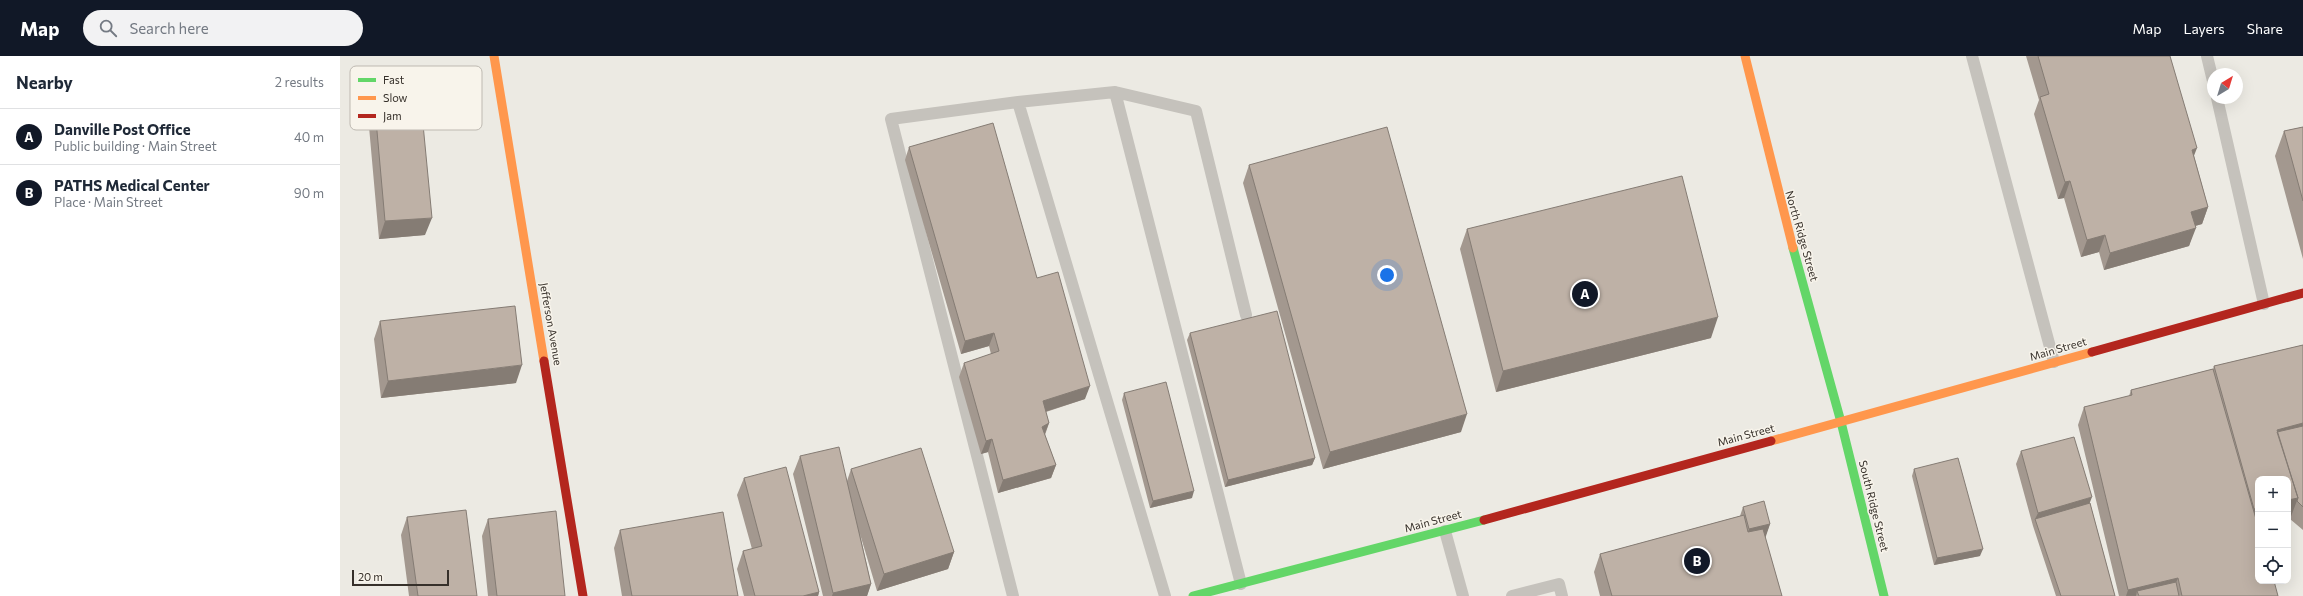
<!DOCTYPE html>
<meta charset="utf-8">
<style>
:root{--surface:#fff;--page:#f2f2f3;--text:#1f2937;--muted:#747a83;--line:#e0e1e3;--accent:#111827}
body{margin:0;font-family:Commissioner,sans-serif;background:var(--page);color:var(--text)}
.controls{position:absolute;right:12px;bottom:12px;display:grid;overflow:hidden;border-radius:8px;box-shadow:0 4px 16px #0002}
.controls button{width:36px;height:36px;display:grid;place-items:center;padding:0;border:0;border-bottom:1px solid var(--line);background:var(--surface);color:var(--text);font:20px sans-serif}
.compass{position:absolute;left:1867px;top:12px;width:36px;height:36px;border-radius:50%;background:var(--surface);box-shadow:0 4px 16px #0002;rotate:38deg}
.scale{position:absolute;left:12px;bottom:10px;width:97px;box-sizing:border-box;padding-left:4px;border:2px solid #36302a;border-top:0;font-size:11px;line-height:14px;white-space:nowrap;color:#36302a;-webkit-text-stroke:3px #f8f4eb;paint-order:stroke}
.you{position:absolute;left:1047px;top:219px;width:14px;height:14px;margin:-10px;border:3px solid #fff;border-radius:50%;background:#1a73e8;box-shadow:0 0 0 6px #1a73e833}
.badge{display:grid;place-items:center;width:26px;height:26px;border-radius:50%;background:var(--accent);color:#fff;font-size:13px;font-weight:700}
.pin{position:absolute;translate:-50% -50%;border:2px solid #fff;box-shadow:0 1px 4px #0006}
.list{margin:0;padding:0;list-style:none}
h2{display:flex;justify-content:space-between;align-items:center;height:52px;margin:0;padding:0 16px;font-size:17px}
h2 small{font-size:13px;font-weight:400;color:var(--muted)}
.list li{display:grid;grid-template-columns:26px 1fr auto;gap:12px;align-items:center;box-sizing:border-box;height:56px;padding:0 16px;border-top:1px solid var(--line)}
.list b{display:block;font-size:15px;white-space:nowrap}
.list p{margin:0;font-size:13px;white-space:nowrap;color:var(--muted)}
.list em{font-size:13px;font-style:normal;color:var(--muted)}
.icon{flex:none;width:22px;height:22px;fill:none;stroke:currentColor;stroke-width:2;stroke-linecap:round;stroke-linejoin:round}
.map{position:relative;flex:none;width:1963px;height:540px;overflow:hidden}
header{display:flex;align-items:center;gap:24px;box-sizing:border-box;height:56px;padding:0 20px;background:var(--accent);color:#fff}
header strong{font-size:19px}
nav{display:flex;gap:22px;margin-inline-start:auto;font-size:14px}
.search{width:280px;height:36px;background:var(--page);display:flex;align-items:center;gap:10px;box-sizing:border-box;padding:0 14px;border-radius:22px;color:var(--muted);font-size:15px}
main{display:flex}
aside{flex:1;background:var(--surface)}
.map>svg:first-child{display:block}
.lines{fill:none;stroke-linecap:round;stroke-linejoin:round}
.lane{stroke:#c5c2bc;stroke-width:12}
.fast{stroke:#63d668;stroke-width:9}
.slow{stroke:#ff974d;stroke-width:9}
.jam{stroke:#b3261e;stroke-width:9}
.wall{fill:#a3988f}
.shaded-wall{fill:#857c74}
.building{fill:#beb1a6;stroke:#857c74}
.labels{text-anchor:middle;stroke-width:3;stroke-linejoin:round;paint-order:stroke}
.street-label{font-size:11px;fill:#36302a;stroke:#f8f4eb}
.key{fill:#f8f4eb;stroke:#beb9b1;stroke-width:1}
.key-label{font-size:11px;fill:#36302a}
</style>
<header>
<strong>Map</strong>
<div class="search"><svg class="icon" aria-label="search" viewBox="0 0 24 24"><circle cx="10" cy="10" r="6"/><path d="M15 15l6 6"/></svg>Search here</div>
<nav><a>Map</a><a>Layers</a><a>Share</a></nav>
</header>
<main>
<aside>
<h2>Nearby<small>2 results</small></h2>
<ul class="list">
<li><span class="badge">A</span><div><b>Danville Post Office</b><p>Public building · Main Street</p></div><em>40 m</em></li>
<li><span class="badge">B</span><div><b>PATHS Medical Center</b><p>Place · Main Street</p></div><em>90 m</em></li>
</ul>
</aside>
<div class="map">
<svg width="1963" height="540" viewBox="0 0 1963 540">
<rect width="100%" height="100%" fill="#eceae3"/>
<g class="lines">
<path class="lane" d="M 1632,0 L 1714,306
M 1867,0 L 1873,25
M 1877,42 L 1924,248
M 678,46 L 825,540
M 1105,475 L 1123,540
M 901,528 L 775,36 L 856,55 L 906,259
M 673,540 L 551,63 L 678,46 L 775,36
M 1172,540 L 1219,528 L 1222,540"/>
<path class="fast" d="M 1453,192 L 1501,366 L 1544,540
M 853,540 L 1144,464"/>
<path class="slow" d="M 154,0 L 204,305
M 1405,0 L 1453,192
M 1431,385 L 1752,296"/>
<path class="jam" d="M 1752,296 L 1963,237
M 204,305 L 243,540
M 1144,464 L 1431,385"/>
</g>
<path class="wall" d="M 1686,0 L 1830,0 L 1854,100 L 1868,151 L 1862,168 L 1855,170 L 1849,190 L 1764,214 L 1759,196 L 1741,201 L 1724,142 L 1718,143 L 1694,58 L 1699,44 Z
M 32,19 L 85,179 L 39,183 L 26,37 Z
M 1963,71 L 1963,203 L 1935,100 L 1944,75 Z
M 569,91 L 697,222 L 745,343 L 706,356 L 709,367 L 705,379 L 716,409 L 711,422 L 658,437 L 648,396 L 641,398 L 619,321 L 624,307 L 651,298 L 649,290 L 621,298 L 565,104 Z
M 909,109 L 1121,376 L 983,413 L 903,127 Z
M 1127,173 L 1371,282 L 1156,336 L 1120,193 Z
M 40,265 L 176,327 L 41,342 L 34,283 Z
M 850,277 L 975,402 L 972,409 L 885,431 L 847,284 Z
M 1963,289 L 1963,474 L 1950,463 L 1948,463 L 1918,423 L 1918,525 L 1938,540 L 1779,540 L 1738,369 L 1744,351 L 1789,340 L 1791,334 L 1873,313 L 1874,310 Z
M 784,337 L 852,442 L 810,452 L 782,344 Z
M 1681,395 L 1750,447 L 1775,540 L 1716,540 L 1693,470 L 1676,408 Z
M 460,400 L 507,425 L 511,413 L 614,496 L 608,513 L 537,535 L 520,478 L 531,528 L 527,540 L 483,540 L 453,418 Z
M 1574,413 L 1640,500 L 1594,509 L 1572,420 Z
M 404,422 L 479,536 L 478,540 L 404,540 L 397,513 L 403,495 L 412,493 L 397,439 Z
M 1403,451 L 1430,468 L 1425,481 L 1442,540 L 1260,540 L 1254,516 L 1260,498 L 1400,460 Z
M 67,461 L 137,540 L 69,540 L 61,479 Z
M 148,463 L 225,540 L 148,540 L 142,480 Z
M 280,474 L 398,540 L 282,540 L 274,492 Z"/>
<path class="shaded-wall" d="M 1857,92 L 1850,110 L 1852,94 Z
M 1730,125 L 1724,142 L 1718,143 L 1725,126 Z
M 1868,151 L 1862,168 L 1844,173 L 1851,156 Z
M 92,162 L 85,179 L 39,183 L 45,165 Z
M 1856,172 L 1849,190 L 1764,214 L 1770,197 Z
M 1765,179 L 1759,196 L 1741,201 L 1747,184 Z
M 1378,261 L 1371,282 L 1156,336 L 1163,315 Z
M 654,277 L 649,290 L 621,298 L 625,285 Z
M 182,309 L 176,327 L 41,342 L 48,325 Z
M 750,330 L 745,343 L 698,358 L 703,345 Z
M 1127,358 L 1121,376 L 983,413 L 990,396 Z
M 709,367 L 704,380 L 702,371 Z
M 1963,367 L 1963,386 L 1940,392 L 1937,374 Z
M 652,383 L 648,396 L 641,398 L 646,385 Z
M 975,402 L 972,409 L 885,431 L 888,424 Z
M 716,409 L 711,422 L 658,437 L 663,424 Z
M 854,435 L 852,442 L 810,452 L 813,445 Z
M 1752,441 L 1747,454 L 1695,463 L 1698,457 Z
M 1958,442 L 1950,463 L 1948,463 L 1948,444 Z
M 1918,452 L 1918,471 L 1907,474 L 1914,453 Z
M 1430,468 L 1423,489 L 1402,494 L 1409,473 Z
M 1643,493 L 1640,500 L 1594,509 L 1597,502 Z
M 614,496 L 608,513 L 537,535 L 544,518 Z
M 1838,522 L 1831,539 L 1797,535 L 1796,540 L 1786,540 L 1788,534 Z
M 531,528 L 527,540 L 492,540 L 493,537 Z
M 479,536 L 478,540 L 463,540 Z"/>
<path class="building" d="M 1698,0 L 1830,0 L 1857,92 L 1852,94 L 1868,151 L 1851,156 L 1856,172 L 1770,197 L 1765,179 L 1747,184 L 1730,125 L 1725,126 L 1700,41 L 1709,38 Z
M 78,16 L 92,162 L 45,165 L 32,19 Z
M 653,67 L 697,222 L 718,216 L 750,330 L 703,345 L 709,367 L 702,371 L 716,409 L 663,424 L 652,383 L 646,385 L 624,307 L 659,295 L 654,277 L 625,285 L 569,91 Z
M 1047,71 L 1127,358 L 990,396 L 909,109 Z
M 1963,71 L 1963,145 L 1944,75 Z
M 1342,120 L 1378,261 L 1163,315 L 1127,173 Z
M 175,250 L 182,309 L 48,325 L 40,265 Z
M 937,255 L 975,402 L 888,424 L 850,277 Z
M 1963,289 L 1963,367 L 1937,374 L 1958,442 L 1948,444 L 1948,423 L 1918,423 L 1918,452 L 1914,453 L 1874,310 Z
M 1873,313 L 1918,470 L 1918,525 L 1934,525 L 1938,540 L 1842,540 L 1838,522 L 1788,534 L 1744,351 L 1792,339 L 1791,334 Z
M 826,326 L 854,435 L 813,445 L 784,337 Z
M 1963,370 L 1963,451 L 1957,445 L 1958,442 L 1937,376 Z
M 1734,381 L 1752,441 L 1698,457 L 1681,395 Z
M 499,391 L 531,528 L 493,537 L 460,400 Z
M 581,392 L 614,496 L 544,518 L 511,413 Z
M 1618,402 L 1643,493 L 1597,502 L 1574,413 Z
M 446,411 L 479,536 L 463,540 L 415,540 L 403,495 L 422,490 L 404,422 Z
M 1424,445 L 1430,468 L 1409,473 L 1403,451 Z
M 1750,447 L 1775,540 L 1721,540 L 1695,463 Z
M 126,454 L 137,540 L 78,540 L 67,461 Z
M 216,455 L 225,540 L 157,540 L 148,463 Z
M 383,456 L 398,540 L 292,540 L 280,474 Z
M 1404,459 L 1408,476 L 1423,473 L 1442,540 L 1272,540 L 1260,498 Z
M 1836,526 L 1839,540 L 1799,540 L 1797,535 Z"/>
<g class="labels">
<g class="street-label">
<text transform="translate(1462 180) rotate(74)" y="4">North Ridge Street</text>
<text transform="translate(211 268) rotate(80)" y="4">Jefferson Avenue</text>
<text transform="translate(1718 293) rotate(-16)" y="4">Main Street</text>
<text transform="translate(1406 379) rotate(-15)" y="4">Main Street</text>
<text transform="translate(1534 450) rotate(76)" y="4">South Ridge Street</text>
<text transform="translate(1093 465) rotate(-15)" y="4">Main Street</text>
</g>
</g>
<rect x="10" y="10" width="132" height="64" rx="6" class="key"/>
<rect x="18" y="22" width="18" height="4" fill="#63d668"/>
<rect x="18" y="40" width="18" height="4" fill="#ff974d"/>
<rect x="18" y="58" width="18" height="4" fill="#b3261e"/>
<g class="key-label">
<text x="43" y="28">Fast</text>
<text x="43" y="46">Slow</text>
<text x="43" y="64">Jam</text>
</g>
</svg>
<div class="controls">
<button>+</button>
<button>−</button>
<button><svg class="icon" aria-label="locate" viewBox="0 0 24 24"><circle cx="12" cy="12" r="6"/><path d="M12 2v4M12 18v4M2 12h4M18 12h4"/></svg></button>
</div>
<svg class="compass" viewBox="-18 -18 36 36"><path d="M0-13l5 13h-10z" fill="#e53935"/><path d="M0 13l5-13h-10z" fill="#747a83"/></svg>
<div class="scale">20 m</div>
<div class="you"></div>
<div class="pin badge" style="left:1245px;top:238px">A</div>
<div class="pin badge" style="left:1357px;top:505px">B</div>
</div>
</main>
